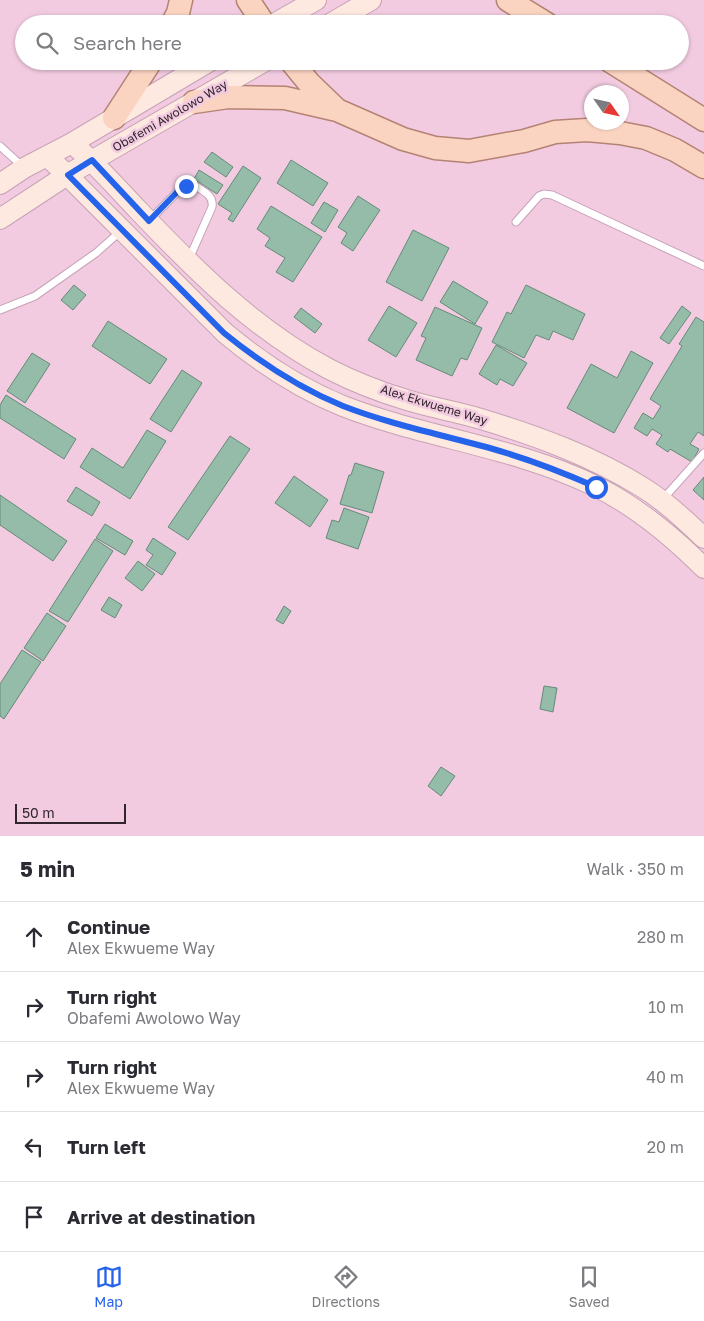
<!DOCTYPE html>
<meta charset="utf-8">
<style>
:root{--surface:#fff;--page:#f7f7f7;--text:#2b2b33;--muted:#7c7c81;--line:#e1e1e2;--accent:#2563eb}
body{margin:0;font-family:"Golos Text",sans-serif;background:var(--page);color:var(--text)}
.compass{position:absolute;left:584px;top:85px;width:45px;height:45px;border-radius:50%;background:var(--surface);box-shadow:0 1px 4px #0004;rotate:124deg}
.scale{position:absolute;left:15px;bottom:12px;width:111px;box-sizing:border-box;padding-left:5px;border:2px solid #33252d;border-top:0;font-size:14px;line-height:18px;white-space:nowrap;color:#33252d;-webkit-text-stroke:4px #f2cbe1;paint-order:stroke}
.stop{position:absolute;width:15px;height:15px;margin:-11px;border:4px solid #2563eb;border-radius:50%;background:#fff}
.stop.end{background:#2563eb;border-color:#fff;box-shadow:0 1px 5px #0008}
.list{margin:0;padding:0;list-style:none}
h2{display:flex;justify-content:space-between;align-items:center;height:65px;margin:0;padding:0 20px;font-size:21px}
h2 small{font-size:16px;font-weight:400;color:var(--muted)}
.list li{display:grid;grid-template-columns:32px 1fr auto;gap:15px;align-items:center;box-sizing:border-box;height:70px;padding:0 20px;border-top:1px solid var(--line)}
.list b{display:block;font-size:19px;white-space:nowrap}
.list p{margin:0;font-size:16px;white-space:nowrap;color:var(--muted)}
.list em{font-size:16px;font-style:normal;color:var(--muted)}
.icon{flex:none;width:28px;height:28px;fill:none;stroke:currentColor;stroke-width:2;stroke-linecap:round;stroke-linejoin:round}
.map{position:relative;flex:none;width:704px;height:836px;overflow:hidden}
.search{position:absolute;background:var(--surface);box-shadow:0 1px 4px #0004;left:15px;right:15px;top:15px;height:55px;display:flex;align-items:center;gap:12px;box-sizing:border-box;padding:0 18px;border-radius:28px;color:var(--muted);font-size:19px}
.sheet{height:415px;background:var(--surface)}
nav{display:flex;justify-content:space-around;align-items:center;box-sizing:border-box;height:70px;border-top:1px solid var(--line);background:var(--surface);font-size:14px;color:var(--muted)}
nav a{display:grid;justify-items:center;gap:2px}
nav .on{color:var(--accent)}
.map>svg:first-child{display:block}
.building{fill:#94bca8;stroke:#648b78}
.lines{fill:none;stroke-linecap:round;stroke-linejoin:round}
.lane-casing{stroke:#c7a2b7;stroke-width:9}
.secondary-casing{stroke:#c7a2b7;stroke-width:22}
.primary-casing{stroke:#b48373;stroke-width:25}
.lane{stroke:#fff;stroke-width:7}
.secondary{stroke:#fde9e0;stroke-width:20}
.primary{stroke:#fbd3c1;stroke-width:22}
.route{stroke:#2563eb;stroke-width:6}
.labels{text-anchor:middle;stroke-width:5;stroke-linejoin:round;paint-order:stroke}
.street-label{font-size:12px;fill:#33252d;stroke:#f2cbe1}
</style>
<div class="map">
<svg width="704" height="836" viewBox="0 0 704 836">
<rect width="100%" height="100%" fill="#f2cbe1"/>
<path class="building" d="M 212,152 L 233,167 L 226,177 L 204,162 Z
M 291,160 L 328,183 L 313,206 L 277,183 Z
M 243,166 L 261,178 L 233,222 L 228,219 L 232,213 L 218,204 Z
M 199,170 L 223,185 L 217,194 L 194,179 Z
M 358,196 L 380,210 L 353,251 L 341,243 L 347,233 L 338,227 Z
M 324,202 L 338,210 L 325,232 L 311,223 Z
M 271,206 L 322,237 L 293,282 L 276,272 L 285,258 L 265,246 L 270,238 L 257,229 Z
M 413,230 L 449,248 L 422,301 L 386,282 Z
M 453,281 L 488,302 L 475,324 L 440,302 Z
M 74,285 L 86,295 L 73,310 L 61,300 Z
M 526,285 L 585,314 L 573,340 L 553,331 L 549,340 L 536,335 L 524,358 L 492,342 L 507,312 L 511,314 Z
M 389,306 L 417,323 L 396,357 L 368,340 Z
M 682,306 L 691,313 L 669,344 L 660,338 Z
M 435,307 L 482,328 L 467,360 L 461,358 L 452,376 L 416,360 L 426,338 L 421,336 Z
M 301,308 L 322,324 L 315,333 L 294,317 Z
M 696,317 L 704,322 L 704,436 L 698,432 L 690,444 L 699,449 L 692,462 L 670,449 L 668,452 L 656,444 L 662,435 L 652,429 L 647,436 L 634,428 L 643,413 L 653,419 L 661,406 L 650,399 L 682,346 L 679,344 Z
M 108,321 L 167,359 L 150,384 L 92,346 Z
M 496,345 L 527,363 L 513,386 L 500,379 L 497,385 L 479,374 Z
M 631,351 L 653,363 L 614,433 L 567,408 L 591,364 L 617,378 Z
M 32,353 L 50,364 L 25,403 L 7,391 Z
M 182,370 L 202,383 L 171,432 L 150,419 Z
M 6,395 L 76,439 L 64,459 L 0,418 L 0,405 Z
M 147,430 L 166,441 L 130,499 L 80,467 L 92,448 L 123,468 Z
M 230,436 L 250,449 L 188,540 L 168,527 Z
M 355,463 L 384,472 L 372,513 L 340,504 L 349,475 L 351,475 Z
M 294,476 L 328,500 L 310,527 L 275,503 Z
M 704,477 L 704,500 L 693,490 Z
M 76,487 L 100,502 L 92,516 L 67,501 Z
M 0,495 L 67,541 L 53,561 L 0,525 Z
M 344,508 L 369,517 L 358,549 L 326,538 L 332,520 L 339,522 Z
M 105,524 L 133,541 L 125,555 L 96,538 Z
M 153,538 L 176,553 L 162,575 L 146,565 L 153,555 L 146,550 Z
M 95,539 L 113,551 L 68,622 L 49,611 Z
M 138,561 L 155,574 L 142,591 L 125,578 Z
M 109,597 L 122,605 L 115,618 L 101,610 Z
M 284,606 L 291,611 L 283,624 L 276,620 Z
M 47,613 L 66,626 L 43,661 L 24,648 Z
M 22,650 L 41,662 L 4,719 L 0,716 L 0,684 Z
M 544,686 L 557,688 L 553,712 L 540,709 Z
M 441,767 L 455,776 L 441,796 L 428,786 Z"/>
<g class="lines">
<g class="lane-casing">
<path id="lane" d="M 0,146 L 22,166
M 150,220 L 180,189 L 194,185 C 203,191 214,195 212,207 L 189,259
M 516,222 L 539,196 L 544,194 L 552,195 L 704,266
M 0,310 L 35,296 L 96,253 L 122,230
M 663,499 L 704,453"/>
</g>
<g class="secondary-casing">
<path id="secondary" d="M 274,24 L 316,0
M 330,24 L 371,0
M 72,143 C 96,164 117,188 139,211 C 196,271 255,330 329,369 C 354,382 383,393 410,401 C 434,408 458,412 481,419 C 537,436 592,456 642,487 C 665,501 685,520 704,538
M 47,156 L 67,175 L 225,333 C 261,363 299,388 343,406 C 425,438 516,447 595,486 C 636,506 672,536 704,568
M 0,184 L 24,168 L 72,143 L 210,61
M 0,219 L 67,175 L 265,61"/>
</g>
<g class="primary-casing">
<path id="primary" d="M 248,0 L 264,24
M 508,0 L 547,24
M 172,24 L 178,13 L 181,0
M 291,61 L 309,83 L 336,109
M 610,61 L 704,120
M 194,102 L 228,97 L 285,98 L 337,110 L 403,139 L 435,148 L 469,151 L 524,141 L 555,132 L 587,130 L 620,133 L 646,138 L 675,150 L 704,167
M 114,118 L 151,61"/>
</g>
<use href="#lane" class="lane"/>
<use href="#secondary" class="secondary"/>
<use href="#primary" class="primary"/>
</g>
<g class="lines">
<path class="route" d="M 186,186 L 180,189 L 149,221 L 92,160 L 68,175 L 224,333 C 261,363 299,388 343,406 C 392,425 443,435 493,449 C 528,459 562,472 596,487"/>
</g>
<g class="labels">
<g class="street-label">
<text transform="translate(170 116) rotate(-30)" y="4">Obafemi Awolowo Way</text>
<text transform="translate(434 405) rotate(17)" y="4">Alex Ekwueme Way</text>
</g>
</g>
</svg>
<svg class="compass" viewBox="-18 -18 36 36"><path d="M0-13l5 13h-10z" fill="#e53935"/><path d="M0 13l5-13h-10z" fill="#7c7c81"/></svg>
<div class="scale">50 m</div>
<div class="stop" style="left:596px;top:487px"></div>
<div class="stop end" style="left:186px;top:186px"></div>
<div class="search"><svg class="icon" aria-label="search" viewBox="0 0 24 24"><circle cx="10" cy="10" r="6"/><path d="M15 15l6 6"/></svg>Search here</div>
</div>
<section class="sheet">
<h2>5 min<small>Walk · 350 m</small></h2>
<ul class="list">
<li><svg class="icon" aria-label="ahead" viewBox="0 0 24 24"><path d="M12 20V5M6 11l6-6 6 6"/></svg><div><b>Continue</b><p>Alex Ekwueme Way</p></div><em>280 m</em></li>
<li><svg class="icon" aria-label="right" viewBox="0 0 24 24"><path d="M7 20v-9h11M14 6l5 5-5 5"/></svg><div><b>Turn right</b><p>Obafemi Awolowo Way</p></div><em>10 m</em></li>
<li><svg class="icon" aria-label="right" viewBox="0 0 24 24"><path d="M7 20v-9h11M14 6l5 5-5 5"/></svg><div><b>Turn right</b><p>Alex Ekwueme Way</p></div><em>40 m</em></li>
<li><svg class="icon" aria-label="left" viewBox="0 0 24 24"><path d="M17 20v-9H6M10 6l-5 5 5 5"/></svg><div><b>Turn left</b></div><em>20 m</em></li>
<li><svg class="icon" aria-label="arrive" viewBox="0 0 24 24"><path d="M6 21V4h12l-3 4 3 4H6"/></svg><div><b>Arrive at destination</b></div></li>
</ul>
</section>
<nav>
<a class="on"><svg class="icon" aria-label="map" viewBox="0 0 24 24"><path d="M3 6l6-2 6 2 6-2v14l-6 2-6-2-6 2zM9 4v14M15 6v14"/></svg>Map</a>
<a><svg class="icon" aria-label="directions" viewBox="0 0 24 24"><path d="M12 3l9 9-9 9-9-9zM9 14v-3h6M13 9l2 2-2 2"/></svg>Directions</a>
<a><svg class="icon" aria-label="saved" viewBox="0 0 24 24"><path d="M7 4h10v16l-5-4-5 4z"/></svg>Saved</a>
</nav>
